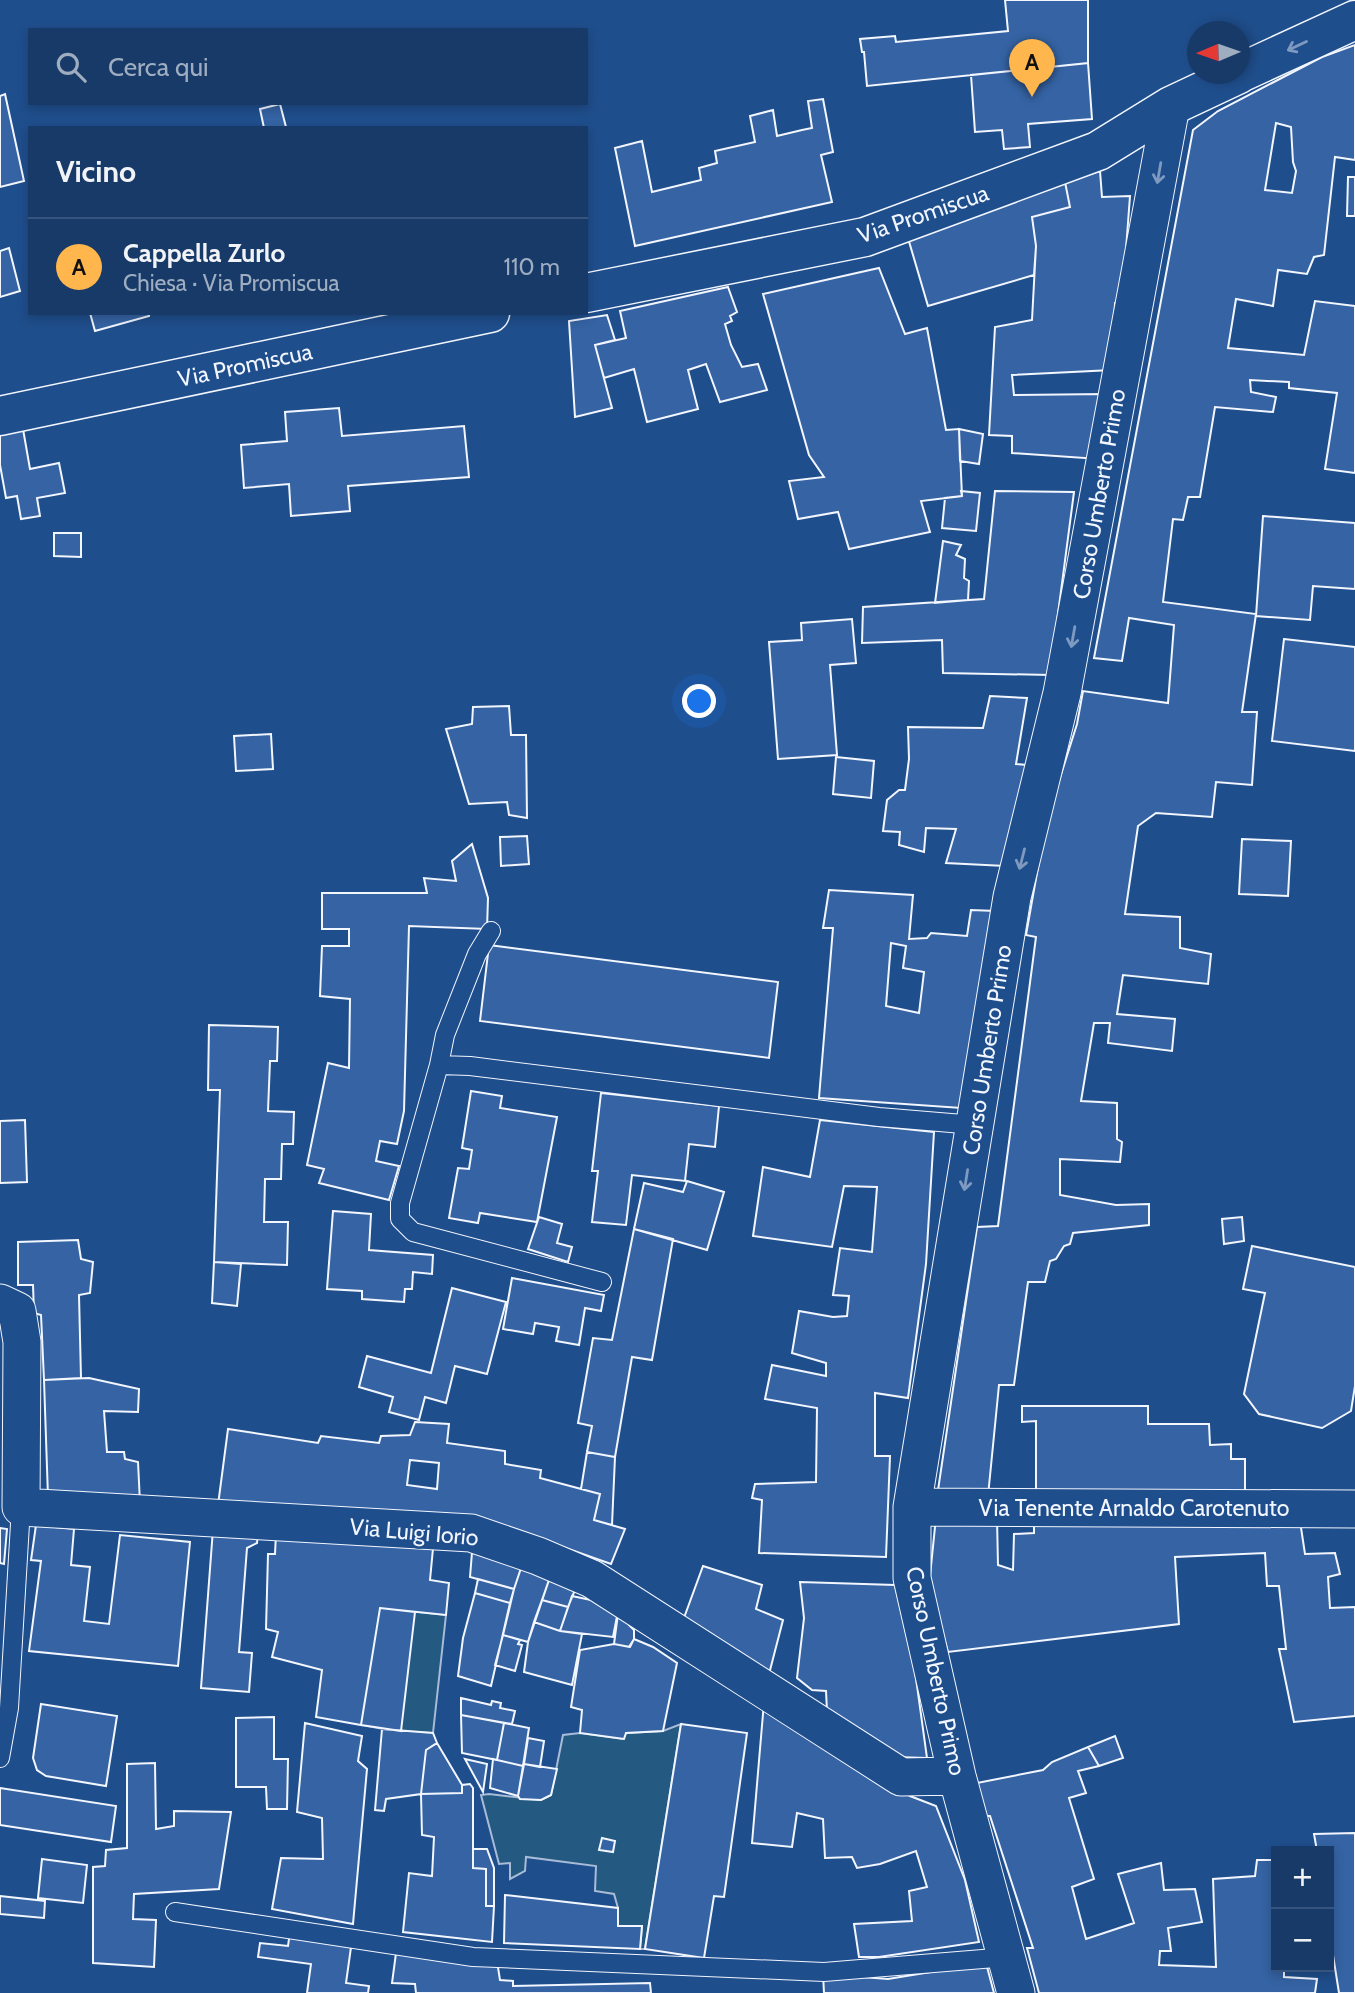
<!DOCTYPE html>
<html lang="it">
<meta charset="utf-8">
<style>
:root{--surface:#173a69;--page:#20416f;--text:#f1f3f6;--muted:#9eadc0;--line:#36547d;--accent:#ffb74d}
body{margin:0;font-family:Cabin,sans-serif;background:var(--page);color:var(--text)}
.controls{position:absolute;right:21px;bottom:21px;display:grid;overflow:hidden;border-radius:0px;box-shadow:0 4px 10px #0003}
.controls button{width:63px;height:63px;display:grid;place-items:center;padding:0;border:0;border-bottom:2px solid var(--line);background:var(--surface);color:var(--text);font:35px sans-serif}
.compass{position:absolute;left:1187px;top:21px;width:63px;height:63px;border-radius:50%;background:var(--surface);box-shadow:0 4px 10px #0003;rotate:268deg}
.you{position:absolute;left:700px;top:702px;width:24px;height:24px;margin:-18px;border:5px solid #fff;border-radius:50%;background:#1a73e8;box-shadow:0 0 0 10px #1a73e833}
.badge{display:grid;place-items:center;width:46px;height:46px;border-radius:50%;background:var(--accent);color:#111;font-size:23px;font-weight:700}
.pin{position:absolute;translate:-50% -58px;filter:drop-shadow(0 2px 4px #0008)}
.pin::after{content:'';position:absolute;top:37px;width:24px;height:21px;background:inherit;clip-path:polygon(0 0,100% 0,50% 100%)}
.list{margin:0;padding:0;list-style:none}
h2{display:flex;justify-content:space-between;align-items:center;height:91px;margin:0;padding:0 28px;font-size:30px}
h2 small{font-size:23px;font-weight:400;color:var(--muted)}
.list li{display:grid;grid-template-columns:46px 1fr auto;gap:21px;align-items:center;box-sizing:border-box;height:98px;padding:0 28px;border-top:2px solid var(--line)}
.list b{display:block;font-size:26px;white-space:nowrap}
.list p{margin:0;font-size:23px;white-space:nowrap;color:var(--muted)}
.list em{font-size:23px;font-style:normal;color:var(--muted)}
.icon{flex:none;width:38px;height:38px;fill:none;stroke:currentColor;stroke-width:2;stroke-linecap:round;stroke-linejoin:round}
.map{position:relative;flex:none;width:1355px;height:1993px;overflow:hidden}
.search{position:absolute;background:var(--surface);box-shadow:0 4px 10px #0003;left:28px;top:28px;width:560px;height:77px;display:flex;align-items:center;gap:18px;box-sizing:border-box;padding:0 24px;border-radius:0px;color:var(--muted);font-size:26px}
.panel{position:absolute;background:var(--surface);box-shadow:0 4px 10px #0003;left:28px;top:126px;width:560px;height:189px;border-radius:0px}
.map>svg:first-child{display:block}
.green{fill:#245a82;stroke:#a8bbd7;stroke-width:2}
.building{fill:#3563a3;stroke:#f2f6ff;stroke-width:2;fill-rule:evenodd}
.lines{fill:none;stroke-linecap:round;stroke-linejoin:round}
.service-casing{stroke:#f2f6ff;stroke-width:20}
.minor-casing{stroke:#f2f6ff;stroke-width:39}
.tertiary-casing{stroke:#f2f6ff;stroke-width:41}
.service{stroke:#1f4e8c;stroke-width:18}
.minor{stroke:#1f4e8c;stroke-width:37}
.tertiary{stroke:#1f4e8c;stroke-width:38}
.oneway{stroke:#7e9ac0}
.labels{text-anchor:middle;stroke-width:5;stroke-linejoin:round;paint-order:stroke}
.street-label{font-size:23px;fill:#f2f6ff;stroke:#1f4e8c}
</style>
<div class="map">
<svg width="1355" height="1993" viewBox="0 0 1355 1993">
<rect width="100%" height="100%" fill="#1f4e8c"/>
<path class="green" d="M 380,1608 L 446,1615 L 433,1733 L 395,1731 L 361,1725 Z
M 681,1724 L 645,1949 L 640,1949 L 642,1927 L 618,1926 L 618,1908 L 614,1894 L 595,1891 L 596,1866 L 526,1857 L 525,1871 L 510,1879 L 510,1863 L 499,1864 L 481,1795 L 489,1794 L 541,1800 L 551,1795 L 563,1735 L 580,1733 L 623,1739 L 626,1733 L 663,1731 Z"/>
<path class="building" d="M 1005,0 L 1088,0 L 1088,63 L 867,86 L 864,52 L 862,52 L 860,39 L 895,36 L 896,42 L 1008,31 Z
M 1355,45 L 1355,160 L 1335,157 L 1324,255 L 1314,257 L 1307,274 L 1278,270 L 1273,306 L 1236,299 L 1228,348 L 1304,355 L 1315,301 L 1355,306 L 1355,473 L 1325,469 L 1337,393 L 1289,388 L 1289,382 L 1250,380 L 1251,392 L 1276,397 L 1273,412 L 1215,407 L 1200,497 L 1188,497 L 1183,520 L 1173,519 L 1163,602 L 1256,614 L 1242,712 L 1257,712 L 1252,785 L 1216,782 L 1212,817 L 1156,813 L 1138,826 L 1125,914 L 1180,917 L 1180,948 L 1211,954 L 1208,984 L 1123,975 L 1117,1014 L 1175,1019 L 1172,1051 L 1108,1043 L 1110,1023 L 1094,1023 L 1081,1101 L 1117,1103 L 1117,1139 L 1122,1142 L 1120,1162 L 1060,1159 L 1060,1195 L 1116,1205 L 1149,1204 L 1149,1225 L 1073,1233 L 1070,1244 L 1064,1246 L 1056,1259 L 1050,1261 L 1045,1282 L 1028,1282 L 1014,1385 L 999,1385 L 988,1496 L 937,1497 L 977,1227 L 998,1226 L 1036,937 L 1026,935 L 1046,822 L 1077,724 L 1083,691 L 1168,703 L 1174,625 L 1129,618 L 1122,661 L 1094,658 L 1193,130 L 1218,111 L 1322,57 ZM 1276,123 L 1291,127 L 1293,162 L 1296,171 L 1292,193 L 1265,190 Z
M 1088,63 L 1092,119 L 1028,124 L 1030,147 L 1004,149 L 1002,130 L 975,132 L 971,75 Z
M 5,94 L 24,181 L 0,187 L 0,96 Z
M 823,99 L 833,152 L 821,155 L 832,202 L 635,246 L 615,148 L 642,141 L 652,192 L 701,180 L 699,168 L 717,163 L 715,151 L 755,142 L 750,116 L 773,110 L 777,136 L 802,130 L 812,128 L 808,101 Z
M 280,104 L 286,127 L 264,128 L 260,109 Z
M 1100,171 L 1102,197 L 1130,196 L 1122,303 L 1115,303 L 1112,370 L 1012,375 L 1014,395 L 1105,394 L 1099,459 L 1012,453 L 1012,436 L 989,435 L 995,327 L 1032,320 L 1036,246 L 1032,217 L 1070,207 L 1065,182 Z
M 1348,177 L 1355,177 L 1355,216 L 1347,216 Z
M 1065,182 L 1070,207 L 1032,217 L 1036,246 L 1034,275 L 928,306 L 908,238 Z
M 9,248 L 20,291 L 0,297 L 0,251 Z
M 879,268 L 905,334 L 927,328 L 946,430 L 959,429 L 962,496 L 921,501 L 930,532 L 849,549 L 838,512 L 798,519 L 789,481 L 824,477 L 809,455 L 763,294 Z
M 728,287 L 737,312 L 730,316 L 732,321 L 725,324 L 731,345 L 742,367 L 758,364 L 767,390 L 720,402 L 706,364 L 688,370 L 698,409 L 647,422 L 634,369 L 604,378 L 595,345 L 626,338 L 620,311 Z
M 90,313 L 149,313 L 149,316 L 95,331 Z
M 607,315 L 615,340 L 595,345 L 612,408 L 575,417 L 569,321 Z
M 339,408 L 342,436 L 464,426 L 469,477 L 348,486 L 350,511 L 291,516 L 289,484 L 244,488 L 241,445 L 287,441 L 285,412 Z
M 23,429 L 30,469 L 59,463 L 65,493 L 37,498 L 40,516 L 21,519 L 17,496 L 6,498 L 0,465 L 0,433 Z
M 959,429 L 983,434 L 979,464 L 960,461 Z
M 961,491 L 980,493 L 976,531 L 942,528 L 945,498 L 962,496 Z
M 995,491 L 1074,492 L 1050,675 L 943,673 L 942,640 L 862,643 L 863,607 L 984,599 Z
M 1263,516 L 1355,523 L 1355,589 L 1313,586 L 1310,620 L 1256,616 Z
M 54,533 L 81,533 L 81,557 L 54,556 Z
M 943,541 L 961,545 L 956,555 L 965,559 L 964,578 L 969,581 L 968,600 L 935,603 Z
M 852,619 L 856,663 L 830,665 L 837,755 L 778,759 L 769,642 L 802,640 L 801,623 Z
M 1284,639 L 1355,647 L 1355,751 L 1272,741 Z
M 990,696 L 1027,698 L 1016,764 L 1027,765 L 1005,866 L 946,863 L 956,829 L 926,828 L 924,852 L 899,845 L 900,832 L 883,831 L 887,800 L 899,790 L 905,790 L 909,759 L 908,727 L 983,728 Z
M 509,706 L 511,735 L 526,735 L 527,818 L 509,815 L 507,802 L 469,804 L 446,729 L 472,724 L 473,707 Z
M 271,734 L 273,769 L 236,771 L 234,736 Z
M 836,757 L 874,761 L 871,798 L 833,794 Z
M 527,836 L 529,864 L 501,866 L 500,837 Z
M 1242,839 L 1291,841 L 1288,896 L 1239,894 Z
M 472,844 L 488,898 L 487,929 L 409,926 L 404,1111 L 397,1144 L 380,1141 L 376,1161 L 399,1166 L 389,1200 L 319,1183 L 324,1169 L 307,1165 L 328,1063 L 349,1068 L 350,999 L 320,996 L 322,946 L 349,946 L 349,929 L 322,929 L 322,893 L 427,893 L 424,878 L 456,881 L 452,861 Z
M 829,890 L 913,895 L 909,939 L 927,938 L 931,933 L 967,936 L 971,910 L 996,911 L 961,1108 L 819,1098 L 833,928 L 823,928 ZM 891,943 L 906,946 L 903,968 L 924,972 L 919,1013 L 886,1006 Z
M 489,945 L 778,982 L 769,1058 L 480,1021 Z
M 209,1025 L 278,1027 L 277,1061 L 270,1061 L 268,1111 L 294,1112 L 293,1144 L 282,1144 L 281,1179 L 265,1179 L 264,1222 L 288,1222 L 287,1265 L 214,1262 L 220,1090 L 208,1090 Z
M 471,1091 L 502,1096 L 500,1108 L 557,1117 L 537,1222 L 480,1213 L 478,1223 L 449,1218 L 458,1168 L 469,1169 L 472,1150 L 462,1148 Z
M 601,1093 L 719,1106 L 715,1147 L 689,1144 L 685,1181 L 632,1175 L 626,1225 L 592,1222 L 598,1171 L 592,1171 Z
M 25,1120 L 27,1182 L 0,1183 L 0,1121 Z
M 820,1120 L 934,1132 L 926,1264 L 908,1398 L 875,1393 L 875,1456 L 890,1456 L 886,1557 L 759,1553 L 762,1500 L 752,1498 L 755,1484 L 816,1482 L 817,1408 L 765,1399 L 772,1365 L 826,1376 L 826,1363 L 792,1353 L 799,1311 L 833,1317 L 847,1316 L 849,1296 L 833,1295 L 840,1248 L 872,1252 L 877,1187 L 844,1186 L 832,1247 L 753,1236 L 763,1167 L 810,1177 Z
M 687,1181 L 724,1192 L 707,1250 L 634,1229 L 644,1183 L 683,1192 Z
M 333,1211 L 371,1214 L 369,1250 L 433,1255 L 432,1274 L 413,1272 L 412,1289 L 405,1289 L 404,1302 L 362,1299 L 362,1291 L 327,1289 Z
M 539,1217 L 562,1224 L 557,1243 L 572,1247 L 568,1262 L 528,1249 Z
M 1242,1217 L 1244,1241 L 1224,1244 L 1222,1219 Z
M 634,1229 L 673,1239 L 652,1360 L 632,1357 L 615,1457 L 587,1452 L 592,1426 L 578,1423 L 593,1338 L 612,1340 Z
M 78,1240 L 81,1259 L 93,1262 L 90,1293 L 79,1295 L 81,1378 L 44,1380 L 41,1315 L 34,1313 L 33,1285 L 18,1285 L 18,1242 Z
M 1252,1246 L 1355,1267 L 1355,1386 L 1351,1411 L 1322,1428 L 1259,1414 L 1244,1394 L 1265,1293 L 1243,1289 Z
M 214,1262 L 241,1264 L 237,1306 L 212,1303 Z
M 512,1278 L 604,1295 L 601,1311 L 585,1308 L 579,1345 L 556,1341 L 559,1327 L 535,1323 L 533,1334 L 503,1329 Z
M 452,1288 L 506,1302 L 487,1374 L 455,1366 L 446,1403 L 425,1397 L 419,1420 L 389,1412 L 393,1397 L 359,1387 L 367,1356 L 431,1373 Z
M 89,1378 L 139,1389 L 138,1412 L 104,1411 L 107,1452 L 124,1452 L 125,1459 L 138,1462 L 140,1503 L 48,1497 L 44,1380 Z
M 1022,1406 L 1148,1406 L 1148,1424 L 1209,1424 L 1210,1445 L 1231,1444 L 1231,1459 L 1245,1459 L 1245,1495 L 1036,1497 L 1036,1421 L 1022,1422 Z
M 415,1422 L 449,1424 L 447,1443 L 505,1451 L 505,1464 L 541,1470 L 540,1478 L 600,1494 L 594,1520 L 625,1529 L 611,1564 L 495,1523 L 218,1505 L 228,1429 L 318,1443 L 321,1436 L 379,1443 L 381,1436 L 410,1435 ZM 410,1460 L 439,1463 L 437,1489 L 407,1485 Z
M 587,1452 L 615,1457 L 612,1525 L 594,1520 L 600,1494 L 581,1489 Z
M 936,1517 L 997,1518 L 998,1565 L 1013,1570 L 1014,1534 L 1034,1533 L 1034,1518 L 1300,1521 L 1305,1554 L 1335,1553 L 1340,1574 L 1328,1577 L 1330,1608 L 1355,1607 L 1355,1716 L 1294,1722 L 1279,1649 L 1286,1649 L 1279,1586 L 1267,1586 L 1265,1553 L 1175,1557 L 1179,1624 L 948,1652 L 929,1586 Z
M 36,1525 L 74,1529 L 71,1565 L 90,1567 L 84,1621 L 109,1624 L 120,1535 L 190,1542 L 178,1666 L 29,1651 L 41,1561 L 31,1560 Z
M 0,1528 L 7,1529 L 4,1564 L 0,1563 Z
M 213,1529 L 258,1532 L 257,1543 L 247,1548 L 239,1652 L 252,1653 L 249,1692 L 201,1688 Z
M 276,1533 L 434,1538 L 430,1580 L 449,1583 L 446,1615 L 380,1608 L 361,1725 L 316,1717 L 322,1670 L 272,1657 L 278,1632 L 266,1629 L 268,1554 L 275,1554 Z
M 473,1540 L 523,1562 L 514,1589 L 470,1577 Z
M 523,1562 L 551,1574 L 528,1642 L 503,1635 L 514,1589 Z
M 703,1566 L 762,1585 L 756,1609 L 783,1620 L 768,1678 L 681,1626 Z
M 551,1574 L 577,1585 L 568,1607 L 542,1600 Z
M 478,1579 L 514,1589 L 510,1603 L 475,1593 Z
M 800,1582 L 895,1585 L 915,1671 L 927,1758 L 895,1757 L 827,1711 L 826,1691 L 812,1690 L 797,1678 L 804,1618 Z
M 475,1593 L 510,1603 L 491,1686 L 458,1676 L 463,1638 Z
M 572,1596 L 619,1606 L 613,1637 L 560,1631 Z
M 542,1600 L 568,1607 L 560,1631 L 534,1622 Z
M 619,1606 L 628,1613 L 629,1625 L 634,1630 L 634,1639 L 629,1647 L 614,1644 Z
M 380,1608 L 415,1612 L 401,1731 L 361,1725 Z
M 534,1622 L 560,1631 L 582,1634 L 572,1685 L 524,1672 L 528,1642 Z
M 503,1635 L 520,1640 L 518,1644 L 522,1645 L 515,1671 L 495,1665 Z
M 634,1639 L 653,1647 L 677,1663 L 663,1731 L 626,1733 L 624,1739 L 580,1733 L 582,1710 L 571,1707 L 580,1650 L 614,1644 L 630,1647 Z
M 461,1698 L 491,1705 L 492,1701 L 501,1703 L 500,1708 L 515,1711 L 512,1724 L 461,1715 Z
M 764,1702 L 838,1746 L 910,1796 L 936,1806 L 965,1880 L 979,1942 L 879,1957 L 859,1957 L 854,1924 L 912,1921 L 909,1891 L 927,1887 L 916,1851 L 880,1864 L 857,1868 L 852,1857 L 825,1858 L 823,1819 L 797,1813 L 792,1847 L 752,1843 Z
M 41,1704 L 117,1716 L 106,1786 L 46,1776 L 37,1770 L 33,1758 Z
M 461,1715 L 504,1723 L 497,1760 L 462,1753 Z
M 274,1717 L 274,1759 L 288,1759 L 287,1809 L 267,1809 L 266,1787 L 236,1787 L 236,1718 Z
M 305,1723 L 362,1736 L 358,1761 L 367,1769 L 353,1924 L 272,1909 L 281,1858 L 323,1859 L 322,1818 L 297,1812 Z
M 504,1723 L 529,1728 L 523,1766 L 497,1760 Z
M 681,1724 L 747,1733 L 724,1897 L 714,1896 L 704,1958 L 645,1949 Z
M 382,1729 L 433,1733 L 437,1743 L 426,1750 L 421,1794 L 386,1799 L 384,1811 L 375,1810 Z
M 1115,1736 L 1123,1758 L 1099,1766 L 1088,1747 Z
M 528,1738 L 544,1741 L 540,1767 L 524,1764 Z
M 437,1743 L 462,1785 L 462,1793 L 421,1794 L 426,1750 Z
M 1088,1747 L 1099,1766 L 1078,1771 L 1086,1793 L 1069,1798 L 1094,1879 L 1072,1887 L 1086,1939 L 1134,1923 L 1118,1874 L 1161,1863 L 1164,1890 L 1195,1889 L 1202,1922 L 1168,1928 L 1171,1951 L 1160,1951 L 1159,1965 L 1216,1967 L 1213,1879 L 1255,1876 L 1257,1860 L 1276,1860 L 1276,1967 L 1284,1967 L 1284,1977 L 1317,1979 L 1315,1993 L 1039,1993 L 1027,1948 L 1033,1948 L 990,1816 L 984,1816 L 977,1783 L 1043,1770 L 1052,1762 Z
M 465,1759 L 487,1764 L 483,1792 Z
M 493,1759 L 523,1766 L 518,1796 L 490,1788 Z
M 155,1763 L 156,1829 L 174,1826 L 174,1811 L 231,1812 L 219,1889 L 134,1894 L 133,1919 L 156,1920 L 154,1967 L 93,1963 L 93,1867 L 105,1866 L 106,1850 L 127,1848 L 127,1764 Z
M 524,1764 L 557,1769 L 551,1795 L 541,1800 L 520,1799 L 518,1796 Z
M 470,1784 L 473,1788 L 473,1868 L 486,1869 L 486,1906 L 494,1906 L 492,1942 L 403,1932 L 409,1873 L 432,1876 L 434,1837 L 422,1835 L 421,1794 L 462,1793 L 462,1785 Z
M 0,1788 L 116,1806 L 111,1842 L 0,1825 Z
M 1355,1833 L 1355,1993 L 1339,1993 L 1329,1930 L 1329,1851 L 1317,1851 L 1314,1834 Z
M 602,1838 L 615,1841 L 613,1852 L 599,1850 Z
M 473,1849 L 487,1849 L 494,1868 L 494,1906 L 486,1906 L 486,1869 L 473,1868 Z
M 42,1859 L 87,1865 L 83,1903 L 38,1898 Z
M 505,1895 L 618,1908 L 618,1926 L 642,1926 L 640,1949 L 504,1943 Z
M 0,1896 L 45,1901 L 44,1918 L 0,1914 Z
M 290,1932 L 352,1940 L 346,1983 L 369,1986 L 368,1993 L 307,1993 L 311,1964 L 258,1957 L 260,1943 L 288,1946 Z
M 396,1953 L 497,1961 L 500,1980 L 513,1981 L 513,1986 L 650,1983 L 651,1993 L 416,1993 L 415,1984 L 392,1983 Z
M 986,1963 L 994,1993 L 824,1993 L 823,1974 L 888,1979 Z"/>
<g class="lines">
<g class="service-casing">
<path id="service" d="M 491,931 L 477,954 L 445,1035 L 439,1065 L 400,1203 L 400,1219 L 413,1232 L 602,1282
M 439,1065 L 470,1066 L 879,1117 L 975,1125
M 0,1758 L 9,1708 L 21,1507
M 175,1912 L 473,1957 L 824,1972 L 1007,1957"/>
</g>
<g class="minor-casing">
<path id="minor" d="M 0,1303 L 17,1311 L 22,1342 L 21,1507 L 471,1533 L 538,1556 L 592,1579 L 901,1777 L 957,1776
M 912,1507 L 1355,1509
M 1016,1993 L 957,1776 L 912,1578 L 912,1507 L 1012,897 L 1062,693 L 1171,106"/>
</g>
<g class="tertiary-casing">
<path id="tertiary" d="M 1240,73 L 1355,20
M 586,293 L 865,237 L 1098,151 L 1171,106 L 1239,74
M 0,416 L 490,313"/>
</g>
<use href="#service" class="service"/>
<use href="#minor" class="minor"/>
<use href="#tertiary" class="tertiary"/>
</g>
<defs><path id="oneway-shaft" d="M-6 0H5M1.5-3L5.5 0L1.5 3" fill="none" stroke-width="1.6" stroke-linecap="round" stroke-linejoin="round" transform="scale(1.75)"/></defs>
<g class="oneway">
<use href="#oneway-shaft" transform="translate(1297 46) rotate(155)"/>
<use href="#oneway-shaft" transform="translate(1159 173) rotate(100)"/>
<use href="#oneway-shaft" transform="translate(1073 637) rotate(100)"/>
<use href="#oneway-shaft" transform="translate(1022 859) rotate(104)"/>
<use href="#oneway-shaft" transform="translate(966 1180) rotate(99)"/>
</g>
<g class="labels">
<g class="street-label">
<text transform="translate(923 214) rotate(-19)" y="8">Via Promiscua</text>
<text transform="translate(245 365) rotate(-12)" y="8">Via Promiscua</text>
<text transform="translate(1099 494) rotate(-80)" y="8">Corso Umberto Primo</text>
<text transform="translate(987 1050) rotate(-81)" y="8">Corso Umberto Primo</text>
<text x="1134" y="1516">Via Tenente Arnaldo Carotenuto</text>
<text transform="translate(414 1532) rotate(5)" y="8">Via Luigi Iorio</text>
<text transform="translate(936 1671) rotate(78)" y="8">Corso Umberto Primo</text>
</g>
</g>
</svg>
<div class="controls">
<button>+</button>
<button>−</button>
</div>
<svg class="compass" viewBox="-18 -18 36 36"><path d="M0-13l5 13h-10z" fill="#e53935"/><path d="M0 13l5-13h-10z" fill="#9eadc0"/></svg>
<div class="you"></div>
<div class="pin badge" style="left:1032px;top:97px">A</div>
<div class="search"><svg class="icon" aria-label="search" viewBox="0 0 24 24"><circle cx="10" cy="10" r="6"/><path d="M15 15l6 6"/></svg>Cerca qui</div>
<section class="panel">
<h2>Vicino<small></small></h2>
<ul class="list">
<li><span class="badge">A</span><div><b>Cappella Zurlo</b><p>Chiesa · Via Promiscua</p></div><em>110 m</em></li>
</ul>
</section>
</div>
